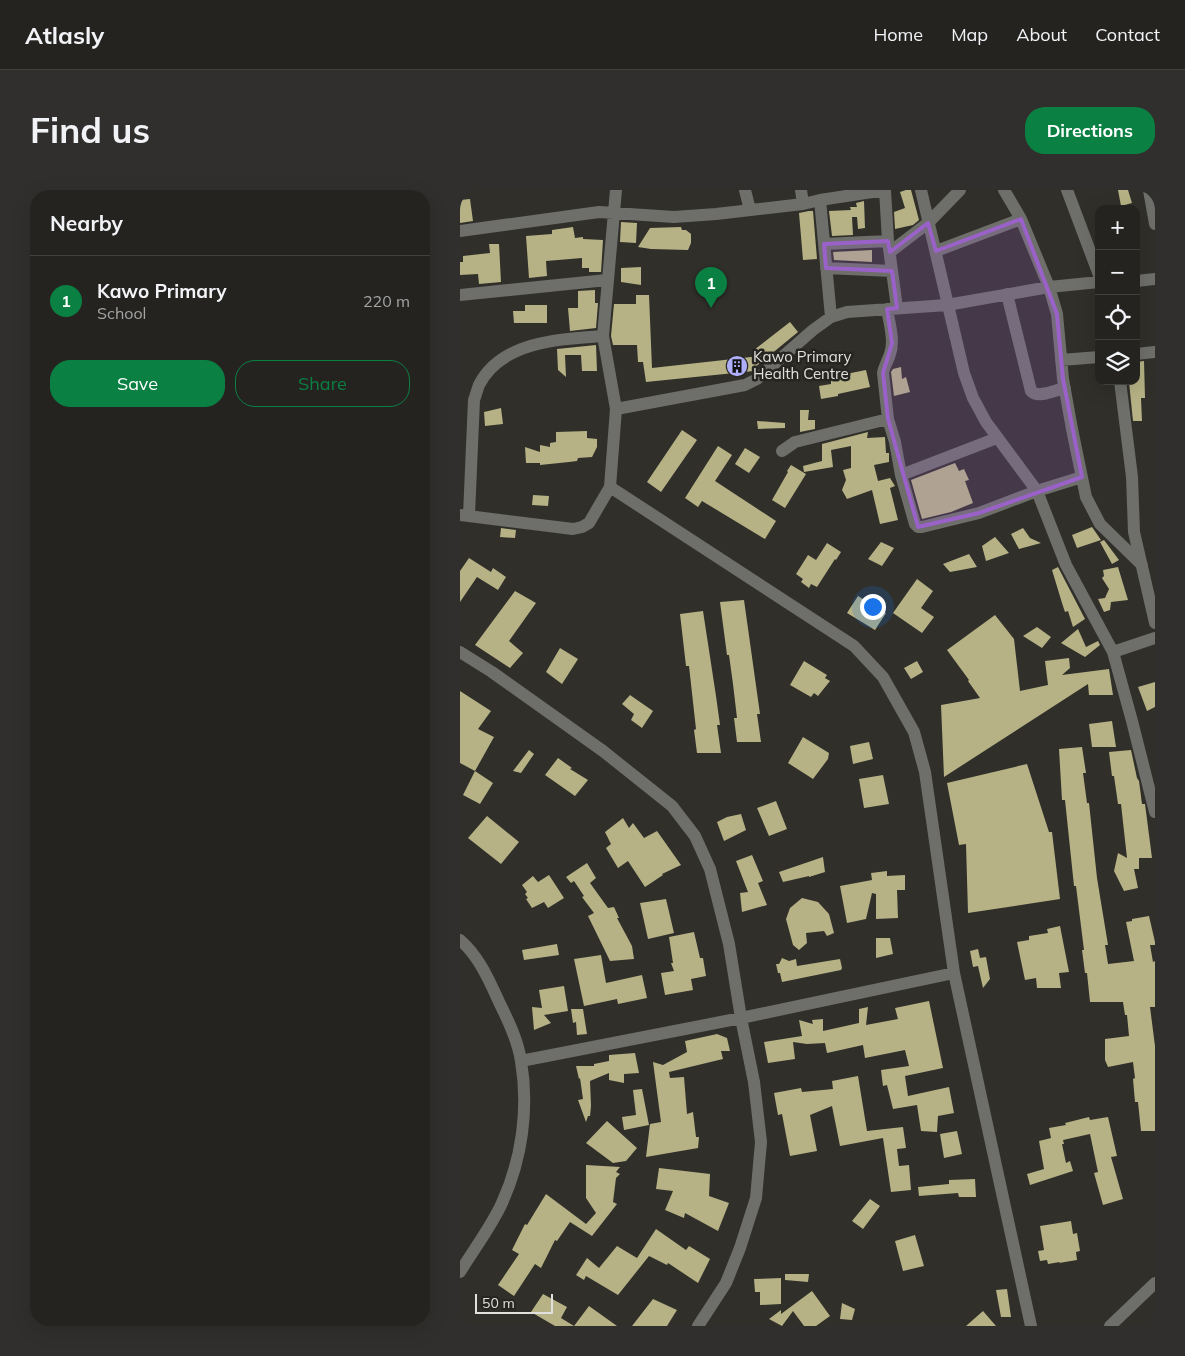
<!DOCTYPE html>
<meta charset="utf-8">
<style>
:root{--surface:#242320;--page:#302f2d;--text:#f1f3f6;--muted:#a3a4a5;--line:#41403e;--accent:#0b8043}
body{margin:0;font-family:Mulish,sans-serif;background:var(--page);color:var(--text)}
.controls{position:absolute;right:15px;top:15px;display:grid;overflow:hidden;border-radius:10px;box-shadow:0 5px 20px #0002}
.controls button{width:45px;height:45px;display:grid;place-items:center;padding:0;border:0;border-bottom:1px solid var(--line);background:var(--surface);color:var(--text);font:25px sans-serif}
.scale{position:absolute;left:15px;bottom:12px;width:78px;box-sizing:border-box;padding-left:5px;border:2px solid #e1e0dd;border-top:0;font-size:14px;line-height:18px;white-space:nowrap;color:#e1e0dd;-webkit-text-stroke:4px #262521;paint-order:stroke}
.you{position:absolute;left:412px;top:416px;width:18px;height:18px;margin:-12px;border:4px solid #fff;border-radius:50%;background:#1a73e8;box-shadow:0 0 0 8px #1a73e833}
.badge{display:grid;place-items:center;width:32px;height:32px;border-radius:50%;background:var(--accent);color:#fff;font-size:16px;font-weight:700}
.pin{position:absolute;translate:-50% -41px;filter:drop-shadow(0 1px 2px #0008)}
.pin::after{content:'';position:absolute;top:26px;width:18px;height:15px;background:inherit;clip-path:polygon(0 0,100% 0,50% 100%)}
.list{margin:0;padding:0;list-style:none}
h2{display:flex;justify-content:space-between;align-items:center;height:65px;margin:0;padding:0 20px;font-size:21px}
h2 small{font-size:16px;font-weight:400;color:var(--muted)}
.list li{display:grid;grid-template-columns:32px 1fr auto;gap:15px;align-items:center;box-sizing:border-box;height:90px;padding:0 20px;border-top:1px solid var(--line)}
.list b{display:block;font-size:19px;white-space:nowrap}
.list p{margin:0;font-size:16px;white-space:nowrap;color:var(--muted)}
.list em{font-size:16px;font-style:normal;color:var(--muted)}
.actions{display:flex;gap:10px;padding:15px 20px}
.actions a{flex:1;padding:11px 0;border:1px solid var(--accent);border-radius:20px;text-align:center;font-size:18px;color:var(--accent)}
.actions .main{background:var(--accent);color:#fff}
.icon{flex:none;width:28px;height:28px;fill:none;stroke:currentColor;stroke-width:2;stroke-linecap:round;stroke-linejoin:round}
.map{position:relative;flex:none;width:695px;height:1136px;overflow:hidden;border-radius:20px}
header{display:flex;align-items:center;gap:30px;box-sizing:border-box;height:70px;padding:0 25px;background:var(--surface);border-bottom:1px solid var(--line)}
header strong{font-size:24px}
nav{display:flex;gap:28px;margin-inline-start:auto;font-size:18px}
.intro{display:flex;align-items:center;justify-content:space-between;box-sizing:border-box;height:120px;padding:0 30px}
h1{margin:0;font-size:35px}
.button{padding:12px 22px;border-radius:20px;background:var(--accent);color:#fff;font-size:18px;font-weight:700}
main{display:flex;gap:30px;padding:0 30px}
aside{flex:1;background:var(--surface);border-radius:20px;box-shadow:0 5px 20px #0002}
.map>svg:first-child{display:block}
.building{fill:#b6b285}
.lines{fill:none;stroke-linecap:round;stroke-linejoin:round}
.minor{stroke:#6e6e6b;stroke-width:12}
.marked{fill:#9a62c8;fill-opacity:0.2;stroke:#9a62c8;stroke-width:4;stroke-linejoin:round}
.labels{text-anchor:middle;stroke-width:5;stroke-linejoin:round;paint-order:stroke}
.poi-label{font-size:15px;fill:#e1e0dd;stroke:#262521;text-anchor:start}
</style>
<header>
<strong>Atlasly</strong>
<nav><a>Home</a><a>Map</a><a>About</a><a>Contact</a></nav>
</header>
<div class="intro"><h1>Find us</h1><a class="button">Directions</a></div>
<main>
<aside>
<h2>Nearby<small></small></h2>
<ul class="list">
<li><span class="badge">1</span><div><b>Kawo Primary</b><p>School</p></div><em>220 m</em></li>
</ul>
<div class="actions"><a class="main">Save</a><a>Share</a></div>
</aside>
<div class="map">
<svg width="695" height="1136" viewBox="0 0 695 1136">
<rect width="100%" height="100%" fill="#302f2a"/>
<path class="building" d="M 446,0 L 451,0 L 459,30 L 453,35 L 435,39 L 434,22 L 445,18 L 440,2 Z
M 658,0 L 668,0 L 672,13 L 661,16 Z
M 10,9 L 13,31 L 0,33 L 0,10 Z
M 404,11 L 405,38 L 398,39 L 397,27 L 392,27 L 393,45 L 372,46 L 369,21 L 391,20 L 390,17 L 397,17 L 396,13 Z
M 349,21 L 353,21 L 357,69 L 343,70 L 339,23 Z
M 161,32 L 177,33 L 176,53 L 160,52 Z
M 113,37 L 115,48 L 123,47 L 123,49 L 143,50 L 141,82 L 129,82 L 129,78 L 122,78 L 122,68 L 86,71 L 87,86 L 69,88 L 66,46 L 92,44 L 92,40 Z
M 221,37 L 222,40 L 226,40 L 231,44 L 231,53 L 228,60 L 191,59 L 178,57 L 190,38 Z
M 29,54 L 39,54 L 41,92 L 19,94 L 18,84 L 0,85 L 0,72 L 3,72 L 3,66 L 30,63 Z
M 412,60 L 412,72 L 374,70 L 373,62 Z
M 181,77 L 181,95 L 161,92 L 161,78 Z
M 135,100 L 135,113 L 138,113 L 136,138 L 110,141 L 108,118 L 118,118 L 118,101 Z
M 176,105 L 189,105 L 192,178 L 300,166 L 294,160 L 330,132 L 338,142 L 294,178 L 294,181 L 186,192 L 183,172 L 178,172 L 177,155 L 153,155 L 151,146 L 154,114 L 176,114 Z
M 65,115 L 87,115 L 87,133 L 54,133 L 53,121 L 65,121 Z
M 136,155 L 137,181 L 122,181 L 121,165 L 105,165 L 106,187 L 98,180 L 97,159 Z
M 684,171 L 685,208 L 681,208 L 682,231 L 673,231 L 669,192 L 676,192 L 676,172 Z
M 441,177 L 442,189 L 446,187 L 450,202 L 434,206 L 431,182 L 433,179 Z
M 406,180 L 410,197 L 378,204 L 378,206 L 361,209 L 359,196 L 371,194 L 371,187 Z
M 41,218 L 43,234 L 25,236 L 24,222 Z
M 340,220 L 349,220 L 348,230 L 355,230 L 355,239 L 340,242 Z
M 297,231 L 325,233 L 325,238 L 298,239 Z
M 222,240 L 237,250 L 201,302 L 187,292 Z
M 127,241 L 127,248 L 137,249 L 137,257 L 132,267 L 118,268 L 117,271 L 109,272 L 80,275 L 80,273 L 66,273 L 65,257 L 80,262 L 80,255 L 90,257 L 90,253 L 96,252 L 96,242 Z
M 408,242 L 407,248 L 425,247 L 426,263 L 429,263 L 429,272 L 414,275 L 418,291 L 430,288 L 435,296 L 430,298 L 438,330 L 420,334 L 412,300 L 387,309 L 382,300 L 386,290 L 383,280 L 391,278 L 391,256 L 371,260 L 373,277 L 344,282 L 343,276 L 362,271 L 362,254 Z
M 258,256 L 272,265 L 255,291 L 316,331 L 305,349 L 242,311 L 238,317 L 225,308 Z
M 285,258 L 300,267 L 289,283 L 275,274 Z
M 495,273 L 499,281 L 504,279 L 509,290 L 505,291 L 513,313 L 491,322 L 462,329 L 451,290 Z
M 331,275 L 346,284 L 325,318 L 312,310 L 328,282 L 327,281 Z
M 73,305 L 89,306 L 88,316 L 72,315 Z
M 632,337 L 641,350 L 617,358 L 612,345 Z
M 41,338 L 56,340 L 55,348 L 40,347 Z
M 563,338 L 570,348 L 581,353 L 559,359 L 551,344 Z
M 535,347 L 549,363 L 526,371 L 522,356 Z
M 644,350 L 659,370 L 652,374 L 640,352 Z
M 421,352 L 434,358 L 422,376 L 408,369 Z
M 367,353 L 381,362 L 376,370 L 375,369 L 357,397 L 351,394 L 349,398 L 341,392 L 343,389 L 336,384 L 348,365 L 356,370 Z
M 509,364 L 517,377 L 490,382 L 483,374 Z
M 9,368 L 31,382 L 33,378 L 46,387 L 38,400 L 17,387 L 0,412 L 0,381 Z
M 598,377 L 625,429 L 613,437 L 608,421 L 605,422 L 602,413 L 592,380 Z
M 658,377 L 668,410 L 651,412 L 650,420 L 644,422 L 638,409 L 645,408 L 649,399 L 642,388 L 644,386 L 643,380 Z
M 457,389 L 473,401 L 461,418 L 474,427 L 462,443 L 433,423 Z
M 55,401 L 76,413 L 49,451 L 63,463 L 50,478 L 15,455 Z
M 398,406 L 426,423 L 415,440 L 387,423 Z
M 284,410 L 300,524 L 297,524 L 301,552 L 277,552 L 274,528 L 277,528 L 273,494 L 269,465 L 267,465 L 260,412 Z
M 243,421 L 256,506 L 260,535 L 257,535 L 261,563 L 237,563 L 234,540 L 236,539 L 229,476 L 226,476 L 220,424 Z
M 535,425 L 554,449 L 560,501 L 588,495 L 585,471 L 609,468 L 610,478 L 602,485 L 649,479 L 653,505 L 629,505 L 628,494 L 484,587 L 481,515 L 520,508 L 508,491 L 509,490 L 487,460 Z
M 577,437 L 591,447 L 582,458 L 563,446 Z
M 618,439 L 626,457 L 638,451 L 640,455 L 625,467 L 601,453 Z
M 100,458 L 118,469 L 102,494 L 86,482 Z
M 344,471 L 367,485 L 365,488 L 370,491 L 358,506 L 354,503 L 351,507 L 330,495 Z
M 457,471 L 463,482 L 451,489 L 444,478 Z
M 695,492 L 695,517 L 687,521 L 678,497 Z
M 0,501 L 31,521 L 18,539 L 34,547 L 15,581 L 0,573 Z
M 170,505 L 193,521 L 182,538 L 171,530 L 174,524 L 162,514 Z
M 652,531 L 656,557 L 632,557 L 629,534 Z
M 343,547 L 369,563 L 368,569 L 353,589 L 328,573 Z
M 409,552 L 413,569 L 393,574 L 390,556 Z
M 622,557 L 626,583 L 623,583 L 627,613 L 629,613 L 637,688 L 648,755 L 645,755 L 648,774 L 674,771 L 666,732 L 672,731 L 672,729 L 689,726 L 695,752 L 695,755 L 690,755 L 693,772 L 695,771 L 695,817 L 690,817 L 695,856 L 695,941 L 681,941 L 678,912 L 675,912 L 673,889 L 675,888 L 673,872 L 648,877 L 645,870 L 645,849 L 669,846 L 667,825 L 665,825 L 663,812 L 630,812 L 627,783 L 625,783 L 622,760 L 624,760 L 616,696 L 614,696 L 605,610 L 602,610 L 599,559 Z
M 69,560 L 74,564 L 61,583 L 53,581 Z
M 671,560 L 677,588 L 679,591 L 682,614 L 685,614 L 692,668 L 679,668 L 679,679 L 674,679 L 678,698 L 664,701 L 654,681 L 658,663 L 667,668 L 661,614 L 658,614 L 654,586 L 652,586 L 649,562 Z
M 98,568 L 112,578 L 110,579 L 128,590 L 115,606 L 85,585 Z
M 567,574 L 589,642 L 592,642 L 600,709 L 508,723 L 506,654 L 499,655 L 487,593 Z
M 15,581 L 33,593 L 20,614 L 3,605 Z
M 423,585 L 429,614 L 404,618 L 399,589 Z
M 316,611 L 327,639 L 309,646 L 297,618 Z
M 281,624 L 286,640 L 264,651 L 257,632 L 267,627 Z
M 27,626 L 59,652 L 41,674 L 8,648 Z
M 163,628 L 169,638 L 173,633 L 184,648 L 197,641 L 221,675 L 202,684 L 203,685 L 185,697 L 168,671 L 158,678 L 146,658 L 151,654 L 145,642 Z
M 292,665 L 303,691 L 298,693 L 307,715 L 282,722 L 280,703 L 288,702 L 276,671 Z
M 363,667 L 365,682 L 349,687 L 349,686 L 323,692 L 319,682 Z
M 127,673 L 136,688 L 130,693 L 148,718 L 154,717 L 159,728 L 157,728 L 172,756 L 174,769 L 150,771 L 128,726 L 134,723 L 122,707 L 124,706 L 114,691 L 111,693 L 106,687 Z
M 427,681 L 427,686 L 445,685 L 445,700 L 437,700 L 438,728 L 416,729 L 416,704 L 412,703 L 406,729 L 387,733 L 380,696 L 412,690 L 411,683 Z
M 89,685 L 104,708 L 88,718 L 84,712 L 72,718 L 66,709 L 68,708 L 65,704 L 67,702 L 62,695 L 73,686 L 78,692 Z
M 342,708 L 358,712 L 369,724 L 374,743 L 367,746 L 364,741 L 346,743 L 347,753 L 339,760 L 333,755 L 326,729 L 330,718 Z
M 206,709 L 214,743 L 188,749 L 180,713 Z
M 600,736 L 609,782 L 599,783 L 601,798 L 577,798 L 576,788 L 565,790 L 557,752 L 569,750 L 569,746 L 588,743 L 587,739 Z
M 234,742 L 240,768 L 243,768 L 246,786 L 231,789 L 233,800 L 205,805 L 201,783 L 214,781 L 211,773 L 213,773 L 209,747 Z
M 416,748 L 430,748 L 433,764 L 416,768 Z
M 97,754 L 99,765 L 64,770 L 62,760 Z
M 518,759 L 520,768 L 526,767 L 530,789 L 523,798 L 518,776 L 513,777 L 510,761 Z
M 141,765 L 146,793 L 182,785 L 187,808 L 158,814 L 157,809 L 124,816 L 114,769 Z
M 322,768 L 329,771 L 336,769 L 337,776 L 380,769 L 382,778 L 381,780 L 322,792 L 320,783 L 318,783 L 316,774 L 319,774 Z
M 104,796 L 108,821 L 84,825 L 91,833 L 74,840 L 72,817 L 82,818 L 79,800 Z
M 469,811 L 483,878 L 445,886 L 448,906 L 489,897 L 494,923 L 478,926 L 477,942 L 461,941 L 457,915 L 433,919 L 427,895 L 423,896 L 421,880 L 449,876 L 445,860 L 405,868 L 403,855 L 367,863 L 365,853 L 347,854 L 333,852 L 335,869 L 308,873 L 304,852 L 342,846 L 339,830 L 353,834 L 352,830 L 363,829 L 363,841 L 399,833 L 399,819 L 408,817 L 406,835 L 438,829 L 435,818 Z
M 111,819 L 123,819 L 127,844 L 117,845 L 116,832 L 113,833 Z
M 257,844 L 267,848 L 270,861 L 261,861 L 263,869 L 209,882 L 210,888 L 224,887 L 227,924 L 233,922 L 236,947 L 239,947 L 238,958 L 186,967 L 190,934 L 201,932 L 193,872 L 203,875 L 227,862 L 225,851 Z
M 175,863 L 179,883 L 164,884 L 164,893 L 149,890 L 149,883 L 130,891 L 131,916 L 130,926 L 128,926 L 126,932 L 118,910 L 123,909 L 120,888 L 119,889 L 116,876 L 134,876 L 134,874 L 149,871 L 149,865 Z
M 398,886 L 407,941 L 443,937 L 446,958 L 437,959 L 439,976 L 449,975 L 451,1000 L 431,1002 L 423,948 L 380,956 L 372,916 L 350,925 L 357,961 L 330,966 L 322,924 L 318,925 L 314,903 L 341,898 L 342,902 L 373,899 L 372,891 Z
M 182,899 L 189,935 L 164,940 L 162,927 L 176,925 L 173,900 Z
M 629,927 L 630,930 L 648,927 L 657,966 L 651,967 L 663,1009 L 643,1015 L 634,983 L 638,982 L 630,944 L 603,950 L 604,954 L 602,954 L 606,973 L 610,971 L 613,981 L 570,995 L 567,984 L 584,979 L 579,951 L 591,948 L 589,938 L 606,935 L 605,933 Z
M 147,931 L 177,958 L 166,971 L 153,973 L 126,953 Z
M 497,941 L 502,964 L 484,968 L 480,944 Z
M 126,975 L 160,977 L 156,982 L 160,984 L 156,988 L 153,1012 L 157,1014 L 132,1046 L 110,1032 L 97,1051 L 95,1050 L 81,1078 L 75,1074 L 54,1106 L 38,1095 L 59,1064 L 52,1060 L 65,1034 L 67,1035 L 86,1004 L 126,1034 L 136,1023 L 126,1008 Z
M 199,978 L 250,984 L 249,1006 L 269,1013 L 258,1041 L 225,1023 L 224,1028 L 205,1020 L 213,1001 L 196,999 Z
M 515,989 L 516,1007 L 499,1007 L 498,1003 L 459,1006 L 458,997 L 489,994 L 489,990 Z
M 410,1009 L 420,1016 L 403,1039 L 392,1031 Z
M 611,1031 L 613,1044 L 617,1043 L 620,1061 L 616,1062 L 617,1070 L 599,1073 L 600,1072 L 588,1074 L 587,1070 L 580,1071 L 578,1061 L 584,1060 L 580,1036 Z
M 196,1039 L 226,1060 L 229,1056 L 250,1069 L 238,1093 L 208,1073 L 207,1075 L 189,1066 L 158,1105 L 126,1086 L 124,1090 L 116,1085 L 127,1068 L 139,1078 L 157,1056 L 177,1068 Z
M 455,1045 L 464,1076 L 443,1081 L 435,1051 Z
M 325,1084 L 349,1084 L 348,1092 L 325,1090 Z
M 321,1088 L 321,1114 L 300,1115 L 300,1102 L 295,1102 L 294,1089 Z
M 547,1099 L 551,1127 L 541,1127 L 536,1100 Z
M 352,1101 L 370,1126 L 356,1136 L 344,1136 L 333,1121 L 322,1136 L 309,1129 L 321,1120 L 321,1124 Z
M 83,1104 L 107,1117 L 101,1128 L 114,1136 L 95,1136 L 71,1122 Z
M 193,1109 L 217,1120 L 207,1136 L 172,1136 Z
M 382,1113 L 395,1119 L 392,1130 L 380,1129 Z
M 129,1116 L 157,1136 L 114,1136 Z
M 523,1121 L 536,1136 L 506,1136 Z"/>
<g class="lines">
<path class="minor" d="M 285,0 L 290,20
M 341,0 L 343,14
M 461,0 L 504,183 L 513,208 L 526,232 L 577,301 L 606,375 L 653,462 L 672,531 L 695,622
M 544,0 L 561,29 L 589,97 L 597,124 L 603,189 L 612,239 L 626,307 L 640,334 L 682,375
M 607,0 L 639,85
M 689,0 L 695,34
M 360,10 L 425,0 L 428,51 L 437,118
M 0,41 L 139,22 L 214,27 L 256,24 L 343,14 L 360,10 L 371,127
M 364,54 L 428,51
M 476,61 L 561,29
M 430,62 L 468,33 L 500,0
M 366,78 L 432,81
M 676,91 L 695,89
M 547,104 L 571,201 C 578,209 595,200 605,198
M 0,105 L 147,90
M 427,119 C 429,132 435,151 430,164 C 428,171 424,176 423,183 L 428,229 L 435,252 L 441,285 L 455,334 L 458,337 L 462,337 L 519,323 L 577,301 L 622,287
M 676,164 L 695,162
M 601,170 L 639,167
M 660,191 L 672,287 L 674,342 L 695,433
M 156,219 L 143,146 L 156,0
M 322,261 L 335,252 L 428,229
M 441,285 L 537,248
M 150,297 L 394,456 L 423,487 L 454,542 L 465,582 L 494,783
M 0,325 L 113,339 L 122,337 L 129,333 L 150,297 L 156,219 L 285,195 L 297,189 L 353,140 L 371,127 L 387,122 L 487,115 L 589,97 L 639,92
M 9,325 L 14,210 C 16,205 17,200 19,195 C 41,151 101,149 143,146
M 0,462 L 32,482 L 143,561 L 212,616 L 235,646 L 250,679 L 269,754 L 281,828 L 294,892 L 301,952 L 296,1008 L 280,1058 L 266,1093 L 238,1136
M 653,462 L 695,448
M 0,750 C 19,766 30,792 40,814 C 49,832 58,851 61,871 C 69,919 62,969 42,1013 C 31,1037 14,1059 0,1082
M 61,871 L 281,828 L 494,783 L 571,1136
M 650,1136 L 695,1093"/>
</g>
<path class="marked" d="M 561,29 L 597,124 L 603,189 L 622,287 L 519,323 L 458,337 L 428,229 L 423,183 L 432,153 L 427,119 L 437,118 L 432,81 L 366,78 L 364,54 L 428,51 L 430,62 L 468,33 L 476,61 Z"/>
<defs>
<g id="building-disc" transform="scale(1.125)"><circle r="9.5" fill="#afaefa" stroke="#262521"/><path d="M-4-6H4V6H1V3H-1V6H-4ZM-2.5-4.3h1.7v1.8h-1.7ZM.8-4.3h1.7v1.8H.8ZM-2.5-1h1.7V.8h-1.7ZM.8-1h1.7V.8H.8Z" fill="#111"/></g>
</defs>
<g fill-rule="evenodd">
<use href="#building-disc" x="277" y="176"/>
</g>
<g class="labels">
<g class="poi-label">
<text x="293" y="172">Kawo Primary<tspan x="293" dy="17">Health Centre</tspan></text>
</g>
</g>
</svg>
<div class="controls">
<button>+</button>
<button>−</button>
<button><svg class="icon" aria-label="locate" viewBox="0 0 24 24"><circle cx="12" cy="12" r="6"/><path d="M12 2v4M12 18v4M2 12h4M18 12h4"/></svg></button>
<button><svg class="icon" aria-label="layers" viewBox="0 0 24 24"><path d="M12 4l9 5-9 5-9-5zM3 14l9 5 9-5"/></svg></button>
</div>
<div class="scale">50 m</div>
<div class="you"></div>
<div class="pin badge" style="left:251px;top:118px">1</div>
</div>
</main>
